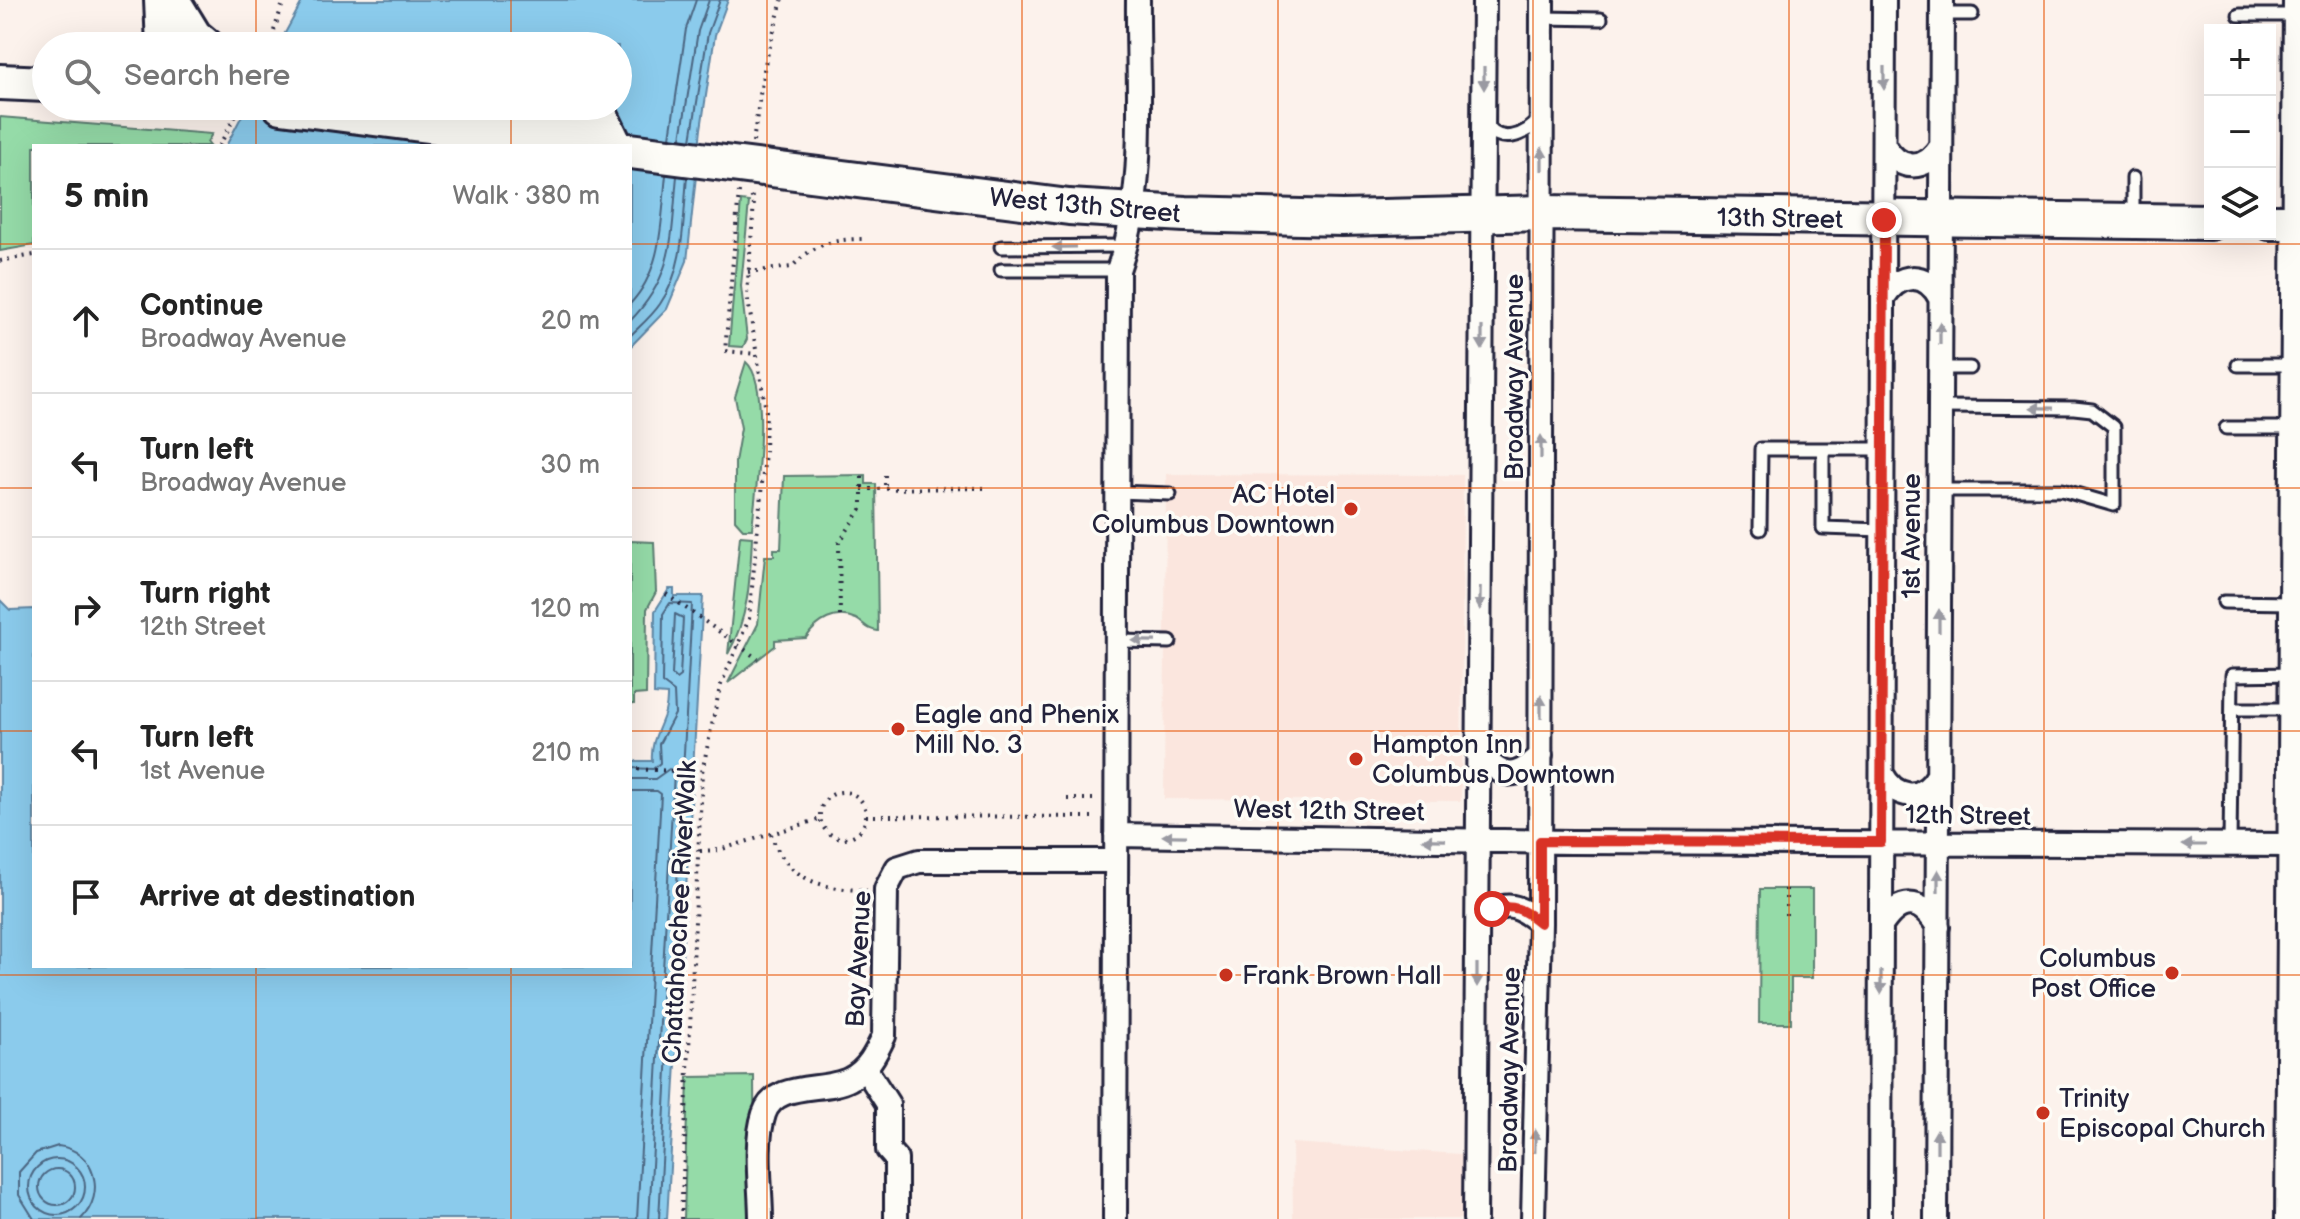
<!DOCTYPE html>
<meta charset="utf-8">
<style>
:root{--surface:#fff;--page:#f6f6f6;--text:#222;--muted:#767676;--line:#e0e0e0}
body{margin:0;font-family:"Balsamiq Sans",sans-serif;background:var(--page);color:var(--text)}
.controls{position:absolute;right:24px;top:24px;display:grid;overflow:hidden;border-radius:0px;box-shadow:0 8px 32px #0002}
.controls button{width:72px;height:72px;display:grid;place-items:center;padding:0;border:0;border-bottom:2px solid var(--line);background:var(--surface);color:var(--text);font:40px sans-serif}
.stop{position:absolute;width:24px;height:24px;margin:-18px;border:6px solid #d93025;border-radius:50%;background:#fff}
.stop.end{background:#d93025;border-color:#fff;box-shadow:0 2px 8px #0008}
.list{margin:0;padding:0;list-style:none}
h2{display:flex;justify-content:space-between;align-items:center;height:104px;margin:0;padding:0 32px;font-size:34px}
h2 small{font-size:26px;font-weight:400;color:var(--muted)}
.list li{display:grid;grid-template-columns:52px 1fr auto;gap:24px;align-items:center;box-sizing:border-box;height:144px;padding:0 32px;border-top:2px solid var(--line)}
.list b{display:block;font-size:30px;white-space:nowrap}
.list p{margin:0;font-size:26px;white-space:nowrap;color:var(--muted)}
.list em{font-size:26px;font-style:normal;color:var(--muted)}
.icon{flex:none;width:44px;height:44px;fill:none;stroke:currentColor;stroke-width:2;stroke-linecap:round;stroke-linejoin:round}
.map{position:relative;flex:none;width:2300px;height:1219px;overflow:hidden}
.search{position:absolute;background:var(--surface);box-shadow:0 8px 32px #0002;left:32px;top:32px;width:600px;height:88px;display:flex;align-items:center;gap:20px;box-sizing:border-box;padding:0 28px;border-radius:44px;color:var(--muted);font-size:30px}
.panel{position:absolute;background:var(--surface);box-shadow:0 8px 32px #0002;left:32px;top:144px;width:600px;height:824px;border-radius:0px}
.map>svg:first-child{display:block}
.built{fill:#fbe6de}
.green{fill:#95dba8;stroke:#5c7e72;stroke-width:2}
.water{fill:#8bcbec;stroke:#6187a5;stroke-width:2}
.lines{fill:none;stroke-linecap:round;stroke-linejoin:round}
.shore{stroke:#4c6682;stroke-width:2}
.lane-casing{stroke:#22223b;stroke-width:17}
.street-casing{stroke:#22223b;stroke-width:28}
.secondary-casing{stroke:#22223b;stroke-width:36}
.primary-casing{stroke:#22223b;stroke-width:40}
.path{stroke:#22223b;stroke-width:4;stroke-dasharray:2 6;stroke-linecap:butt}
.lane{stroke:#fdfcf7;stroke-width:11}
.street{stroke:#fdfcf7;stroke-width:22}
.secondary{stroke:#fdfcf7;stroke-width:30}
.primary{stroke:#fdfcf7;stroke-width:34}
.path-bridge{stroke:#22223b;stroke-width:4;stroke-dasharray:2 6;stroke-linecap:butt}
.oneway{fill:#9a9aa2}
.route{stroke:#d93025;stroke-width:10}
.grid{fill:none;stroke:#e8590c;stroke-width:2;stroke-opacity:0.55}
.poi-dot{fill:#c8321e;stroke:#fdfcf7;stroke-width:3}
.labels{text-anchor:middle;stroke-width:7;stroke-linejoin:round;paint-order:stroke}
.street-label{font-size:26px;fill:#22223b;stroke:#fdfcf7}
.poi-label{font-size:26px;fill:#22223b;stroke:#fdfcf7;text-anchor:start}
</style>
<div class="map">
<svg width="2300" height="1219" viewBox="0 0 2300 1219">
<rect width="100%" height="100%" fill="#fcf2ec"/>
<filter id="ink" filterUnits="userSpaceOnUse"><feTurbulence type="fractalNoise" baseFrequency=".0125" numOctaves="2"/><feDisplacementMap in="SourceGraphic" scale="16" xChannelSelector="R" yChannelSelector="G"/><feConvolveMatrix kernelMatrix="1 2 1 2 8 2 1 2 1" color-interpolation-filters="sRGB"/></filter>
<g filter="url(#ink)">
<path class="built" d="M 1166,474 L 1463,475 L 1461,801 L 1164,799 Z
M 1292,1143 L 1476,1155 L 1475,1219 L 1293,1219 Z"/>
<path class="green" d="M 0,117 L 212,134 L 207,142 L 210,146 L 34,146 L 34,245 L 0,251 Z
M 741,201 L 749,202 L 741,286 L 747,339 L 743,347 L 729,346 Z
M 746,362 C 772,384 755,495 752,529 L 743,529 L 735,520 L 735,462 L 741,428 L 735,397 Z
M 866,475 L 866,484 L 876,484 L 878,631 C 867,630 865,624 856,619 C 836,610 817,621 806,638 L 775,640 L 775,646 L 728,683 L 758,624 L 765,556 L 774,556 L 774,549 L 781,549 L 784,476 Z
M 740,536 L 752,537 C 750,580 749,616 728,654 Z
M 630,541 L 654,542 L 656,592 L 647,609 L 646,694 L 634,695 L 634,704 L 630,704 Z
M 1760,889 L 1812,889 L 1812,978 L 1791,978 L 1791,1023 L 1759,1023 Z
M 754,1076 L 755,1219 L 684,1219 L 688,1077 Z"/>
<path class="water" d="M 303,0 L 728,0 L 715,35 L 701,129 L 687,261 L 667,309 L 630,347 L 630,146 L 226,146 L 247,106 L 618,106 L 618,46 L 278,46 Z
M 669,589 L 674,589 L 674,596 L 703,596 L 667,1219 L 0,1219 L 0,600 L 10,610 L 34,609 L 34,966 L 630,966 L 630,761 L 652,761 C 650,733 668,722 667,695 L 654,694 L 655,611 Z"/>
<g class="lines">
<path class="shore" d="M 670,137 L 686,29 L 696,0
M 681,138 L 698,31 L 709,0
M 691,140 L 708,33 L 720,0
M 630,304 C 663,270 661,220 666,175
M 630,321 C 675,275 671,237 677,176
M 630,336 C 640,326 652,316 660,304 C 685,269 683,219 687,177
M 675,614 L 683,618 L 680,676 L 676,679 L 672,675 Z
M 630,768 L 653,769 L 660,763 L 659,744 L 675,714 L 674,692 L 662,683 L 663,614 L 670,603 L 692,604 L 659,1219
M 630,779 L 655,779 L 669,769 L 674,773 L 649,1219
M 630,791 L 657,791 L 661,794 L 637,1219
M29 1187a28 28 0 1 1 56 0a28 28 0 1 1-56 0Z
M39 1187a18 18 0 1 1 36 0a18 18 0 1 1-36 0Z
M 34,1219 L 19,1195 L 19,1172 L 36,1153 L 58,1146 C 95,1150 107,1194 81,1219"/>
<g class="lane-casing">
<path id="lane" d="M 1942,14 L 1972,14
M 2239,15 L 2299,15
M 1542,18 L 1601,19
M 1486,122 C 1496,147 1528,136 1539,118
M 2133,178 L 2133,218
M 1001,247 L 1126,246
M 1001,270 L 1118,270
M 2238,365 L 2293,365
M 1940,368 L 1970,368
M 2226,428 L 2293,428
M 1823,449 L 1823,528 L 1883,530
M 1940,490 L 2062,490 L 2114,505 L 2114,427 L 2092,410 L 2074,408 L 1940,407
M 1118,492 L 1170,494
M 1760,529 L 1761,449 L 1883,449
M 2224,602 L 2292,603
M 1118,641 L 1170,642
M 2232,709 L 2291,709
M 2230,845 L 2232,675 L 2295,674"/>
</g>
<g class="street-casing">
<path id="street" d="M 1884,145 C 1900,172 1925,172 1941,146
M 1883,298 C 1899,272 1926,271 1940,298
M 1479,753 C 1503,779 1515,781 1541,755
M 1882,774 C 1896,800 1923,802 1938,775
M 1116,835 L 1572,842 L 2300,845
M 1478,923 C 1502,900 1515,902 1540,923
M 1881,926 C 1900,897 1920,897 1938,927
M 865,1068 L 888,1104 L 888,1150 L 896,1159 L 896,1219
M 761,1219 C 761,1187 754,1145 764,1114 C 775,1080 824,1093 850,1079 C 868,1070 876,1053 884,1036 L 886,889 L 897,868 L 919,861 L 1116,861
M 1115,1219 L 1118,270 C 1148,186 1137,88 1138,0
M 1475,1219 L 1484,0
M 1533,1219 L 1540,923 L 1542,0
M 1880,1219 L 1884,0
M 1936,1219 L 1942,0"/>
</g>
<g class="secondary-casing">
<path id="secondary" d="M 160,0 L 162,46
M 2291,1219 L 2299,0"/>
</g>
<g class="primary-casing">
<path id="primary" d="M 172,0 L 194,36 L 206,46
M 0,82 L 46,84
M 281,106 L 593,146
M 528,106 L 601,117 L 615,146
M 630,151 L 1069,207 L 1185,214 L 1342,218 L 1542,213 L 2210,222
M 2270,222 L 2300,222"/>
</g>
<path class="path" d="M 269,46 L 284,0
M 753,142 L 764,68 L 782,0
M 219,146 L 241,106
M 739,192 L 725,351 L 756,354
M 0,261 L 34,255
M 748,272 L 792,267 C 813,244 833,239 865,239
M 885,475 L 885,489
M 862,489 L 990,488
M 840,616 L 839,543 L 862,508 L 862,475
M 630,769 L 702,772
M820 815a23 23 0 1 1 46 0a23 23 0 1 1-46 0Z
M 1067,799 L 1096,799
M 866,816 L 1096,817
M 771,834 C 786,880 823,890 867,890
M 700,851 L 719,850 L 820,819
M 1786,889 L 1786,917
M 681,1219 L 702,772 L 720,687 L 749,619 L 765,452 L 766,411 L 747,294 L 754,202 L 750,193"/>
<use href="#lane" class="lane"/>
<use href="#street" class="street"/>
<use href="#secondary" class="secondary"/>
<use href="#primary" class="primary"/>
<path class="path-bridge" d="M 666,594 L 758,659"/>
</g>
<defs><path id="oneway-solid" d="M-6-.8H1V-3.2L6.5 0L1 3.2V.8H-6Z" transform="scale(2)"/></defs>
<g class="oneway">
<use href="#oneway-solid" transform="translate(1484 78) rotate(90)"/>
<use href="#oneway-solid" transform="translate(1884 78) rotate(90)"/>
<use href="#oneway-solid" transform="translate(1542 159) rotate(-90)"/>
<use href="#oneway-solid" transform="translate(1064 247) rotate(179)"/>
<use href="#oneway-solid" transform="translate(1940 333) rotate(-90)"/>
<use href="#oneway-solid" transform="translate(1482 338) rotate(90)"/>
<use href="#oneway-solid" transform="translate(2042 408) rotate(-179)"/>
<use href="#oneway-solid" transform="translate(1541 447) rotate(-90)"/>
<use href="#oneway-solid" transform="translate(1480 598) rotate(91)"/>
<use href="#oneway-solid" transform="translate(1939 621) rotate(-90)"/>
<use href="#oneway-solid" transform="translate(1144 641) rotate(-179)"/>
<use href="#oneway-solid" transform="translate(1541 707) rotate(-90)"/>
<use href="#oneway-solid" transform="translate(1174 836) rotate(-179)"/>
<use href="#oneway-solid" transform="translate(1434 840) rotate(-179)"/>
<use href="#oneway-solid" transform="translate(2194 845) rotate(-180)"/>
<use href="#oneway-solid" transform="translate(1938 881) rotate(-90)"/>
<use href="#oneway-solid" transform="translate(1477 975) rotate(90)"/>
<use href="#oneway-solid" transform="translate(1881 982) rotate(90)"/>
<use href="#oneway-solid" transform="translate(1535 1141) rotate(-89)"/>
<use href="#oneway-solid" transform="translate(1937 1141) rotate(-90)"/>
</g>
</g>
<g class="lines" filter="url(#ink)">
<path class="route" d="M 1492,909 C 1514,904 1523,909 1540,923 L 1540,841 L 1881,842 L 1884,220"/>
</g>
<path class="grid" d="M 256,0 L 256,46M 511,0 L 511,46M 767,0 L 767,1219M 1022,0 L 1022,1219M 1278,0 L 1278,1219M 1533,0 L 1533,1219M 1789,0 L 1789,1219M 2044,0 L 2044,1219M 256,106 L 256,146M 511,106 L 511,146M 0,244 L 34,244M 630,244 L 2300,244M 0,488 L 34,488M 630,488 L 2300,488M 0,731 L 34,731M 630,731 L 2300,731M 256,966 L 256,1219M 511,966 L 511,1219M 0,975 L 2300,975"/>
<g class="poi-dot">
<circle cx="1351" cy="509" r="8"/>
<circle cx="898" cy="729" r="8"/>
<circle cx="1356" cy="759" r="8"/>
<circle cx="2172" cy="973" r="8"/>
<circle cx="1226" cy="975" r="8"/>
<circle cx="2043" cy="1113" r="8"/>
</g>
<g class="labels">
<g class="street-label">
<text transform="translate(1085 205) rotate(5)" y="9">West 13th Street</text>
<text transform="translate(1780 218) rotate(1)" y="9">13th Street</text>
<text transform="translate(1514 377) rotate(-90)" y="9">Broadway Avenue</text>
<text transform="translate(1911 536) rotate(-90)" y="9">1st Avenue</text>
<text transform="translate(1329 810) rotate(1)" y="9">West 12th Street</text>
<text transform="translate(1968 815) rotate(1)" y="9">12th Street</text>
<text transform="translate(679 912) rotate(-87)" y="9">Chattahoochee RiverWalk</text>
<text transform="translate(858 959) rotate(-87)" y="9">Bay Avenue</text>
<text transform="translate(1509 1070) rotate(-89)" y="9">Broadway Avenue</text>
</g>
<g class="poi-label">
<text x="1335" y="503" text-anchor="end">AC Hotel<tspan x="1335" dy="30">Columbus Downtown</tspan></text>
<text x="914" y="723">Eagle and Phenix<tspan x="914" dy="30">Mill No. 3</tspan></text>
<text x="1372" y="753">Hampton Inn<tspan x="1372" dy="30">Columbus Downtown</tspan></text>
<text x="2156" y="967" text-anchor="end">Columbus<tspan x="2156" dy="30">Post Office</tspan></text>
<text x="1242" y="984">Frank Brown Hall</text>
<text x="2059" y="1107">Trinity<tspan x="2059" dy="30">Episcopal Church</tspan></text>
</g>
</g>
</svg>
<div class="controls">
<button>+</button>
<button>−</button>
<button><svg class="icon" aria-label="layers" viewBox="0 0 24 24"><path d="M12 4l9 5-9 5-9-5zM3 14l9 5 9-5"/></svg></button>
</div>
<div class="stop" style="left:1492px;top:909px"></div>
<div class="stop end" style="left:1884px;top:220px"></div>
<div class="search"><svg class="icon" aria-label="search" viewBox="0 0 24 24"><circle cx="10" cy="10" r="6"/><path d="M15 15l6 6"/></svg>Search here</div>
<section class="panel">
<h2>5 min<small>Walk · 380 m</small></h2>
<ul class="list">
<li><svg class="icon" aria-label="ahead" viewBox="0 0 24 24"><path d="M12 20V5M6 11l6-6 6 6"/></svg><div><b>Continue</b><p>Broadway Avenue</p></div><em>20 m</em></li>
<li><svg class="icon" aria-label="left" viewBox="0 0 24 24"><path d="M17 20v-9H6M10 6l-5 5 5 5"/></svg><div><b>Turn left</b><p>Broadway Avenue</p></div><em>30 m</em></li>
<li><svg class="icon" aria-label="right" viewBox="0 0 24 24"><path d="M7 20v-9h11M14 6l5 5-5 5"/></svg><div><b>Turn right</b><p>12th Street</p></div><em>120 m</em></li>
<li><svg class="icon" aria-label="left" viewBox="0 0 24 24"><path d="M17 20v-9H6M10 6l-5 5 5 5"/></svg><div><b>Turn left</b><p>1st Avenue</p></div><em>210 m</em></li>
<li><svg class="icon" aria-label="arrive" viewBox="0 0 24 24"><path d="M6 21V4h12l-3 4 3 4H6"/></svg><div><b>Arrive at destination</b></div></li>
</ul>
</section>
</div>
